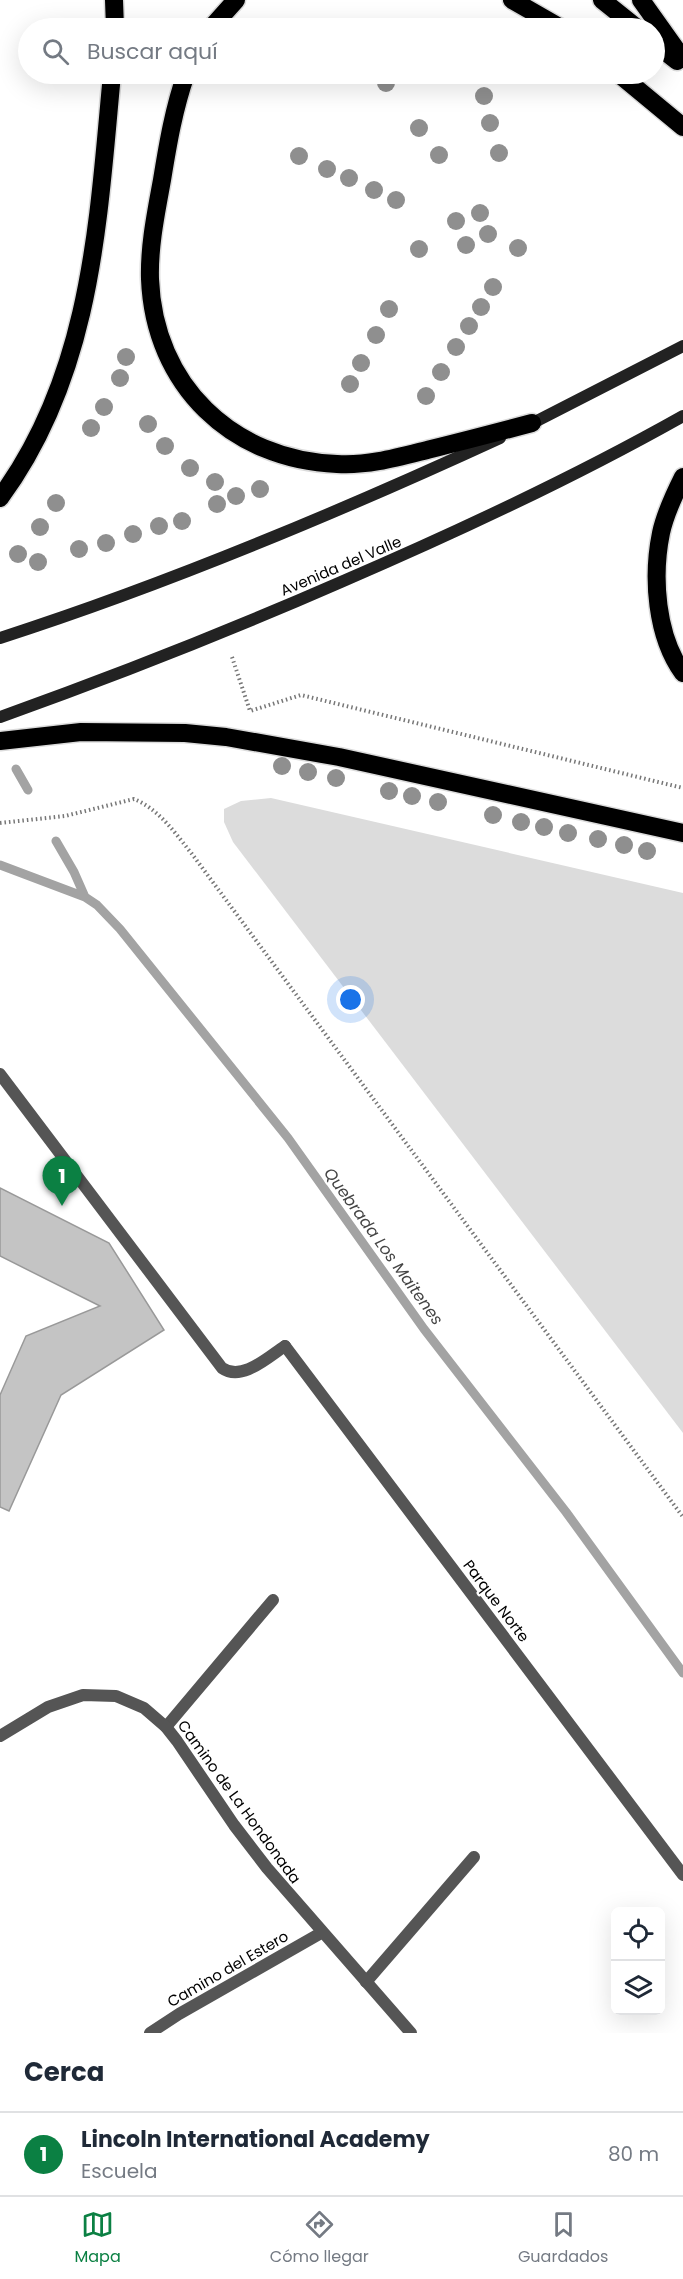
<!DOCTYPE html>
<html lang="es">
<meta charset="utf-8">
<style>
:root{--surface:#fff;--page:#f2f2f3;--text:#1f2937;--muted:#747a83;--line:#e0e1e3;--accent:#0b8043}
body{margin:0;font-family:Poppins,sans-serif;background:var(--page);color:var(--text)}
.controls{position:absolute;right:18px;bottom:18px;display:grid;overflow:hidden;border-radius:9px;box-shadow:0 6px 24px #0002}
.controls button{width:54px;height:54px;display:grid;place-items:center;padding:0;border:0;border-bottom:2px solid var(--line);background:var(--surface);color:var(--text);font:30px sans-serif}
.you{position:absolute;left:351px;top:1000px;width:21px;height:21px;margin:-15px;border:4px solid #fff;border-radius:50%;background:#1a73e8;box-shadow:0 0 0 9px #1a73e833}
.badge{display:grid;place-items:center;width:39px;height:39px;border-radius:50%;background:var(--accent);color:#fff;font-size:20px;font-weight:700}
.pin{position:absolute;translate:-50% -50px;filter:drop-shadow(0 2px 3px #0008)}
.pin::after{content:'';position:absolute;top:32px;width:21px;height:18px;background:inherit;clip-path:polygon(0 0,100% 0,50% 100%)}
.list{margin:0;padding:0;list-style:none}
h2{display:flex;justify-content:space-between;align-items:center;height:78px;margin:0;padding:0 24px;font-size:26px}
h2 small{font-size:20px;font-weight:400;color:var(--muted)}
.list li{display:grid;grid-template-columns:39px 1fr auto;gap:18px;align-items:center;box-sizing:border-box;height:84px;padding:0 24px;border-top:2px solid var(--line)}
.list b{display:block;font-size:22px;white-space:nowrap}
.list p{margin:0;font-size:20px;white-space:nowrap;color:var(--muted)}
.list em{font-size:20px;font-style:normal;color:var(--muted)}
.icon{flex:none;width:33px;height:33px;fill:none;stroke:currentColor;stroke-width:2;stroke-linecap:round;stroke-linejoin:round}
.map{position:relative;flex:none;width:683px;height:2033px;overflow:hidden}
.search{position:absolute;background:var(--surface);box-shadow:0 6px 24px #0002;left:18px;right:18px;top:18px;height:66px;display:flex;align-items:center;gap:15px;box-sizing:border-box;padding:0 21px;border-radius:33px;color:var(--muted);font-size:22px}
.sheet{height:162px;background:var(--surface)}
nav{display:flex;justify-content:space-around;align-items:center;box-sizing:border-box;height:84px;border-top:2px solid var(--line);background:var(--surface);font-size:16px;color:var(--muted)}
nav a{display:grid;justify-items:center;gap:3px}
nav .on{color:var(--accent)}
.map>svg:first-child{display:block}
.green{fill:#dcdcdc}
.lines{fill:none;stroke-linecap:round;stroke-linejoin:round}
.stream{stroke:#a3a3a3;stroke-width:9}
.building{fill:#c4c4c4;stroke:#999;stroke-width:1.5}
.highway-casing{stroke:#dbdbdb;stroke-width:21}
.path{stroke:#777;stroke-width:4;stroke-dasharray:1.5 3;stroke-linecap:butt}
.lane{stroke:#555;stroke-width:12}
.street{stroke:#555;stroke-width:12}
.secondary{stroke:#222;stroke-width:12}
.highway{stroke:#000;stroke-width:18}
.tree{fill:#8f8f8f}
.labels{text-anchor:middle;stroke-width:4.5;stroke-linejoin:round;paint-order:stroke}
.street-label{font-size:15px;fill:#000;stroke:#fff}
.water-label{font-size:16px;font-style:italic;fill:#444;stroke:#fff}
</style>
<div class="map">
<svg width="683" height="2033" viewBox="0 0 683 2033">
<rect width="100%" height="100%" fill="#fff"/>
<path class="green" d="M 271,798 L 683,893 L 683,1433 L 233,842 L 224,822 L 224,809 L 241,801 Z"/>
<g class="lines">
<path class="stream" d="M 16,769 L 28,790
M 56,841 L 74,872 L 85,897 L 97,905 L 120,929 L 288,1138 L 424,1329 L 566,1512 L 683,1673
M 0,865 L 85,897"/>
</g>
<path class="building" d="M 0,1188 L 109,1243 L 164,1330 L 61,1395 L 9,1511 L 0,1507 L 0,1395 L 26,1336 L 100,1306 L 0,1256 Z"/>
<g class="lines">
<g class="highway-casing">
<path id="highway" d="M 114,0 L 115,28
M 512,0 L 561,28
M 602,0 L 637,28
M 641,0 L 683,59
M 211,28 L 236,0
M 654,43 L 677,61
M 186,74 C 174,108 168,143 162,180 C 156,213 149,246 150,279 C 154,385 232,460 337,464 C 369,466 399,457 431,449 C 464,441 498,432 532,423
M 619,74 L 683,127
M 683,477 C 674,495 665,514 661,533 C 652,577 656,636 683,673
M 0,498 C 92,373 98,222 112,74
M 0,741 L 81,732 L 185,733 L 226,737 L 339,757 L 683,833"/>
</g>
<path class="path" d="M 232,657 L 250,711 L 301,695 L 683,788
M 0,823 L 65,816 L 134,799 C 159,809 175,833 192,854 L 683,1517"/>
<path class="lane" d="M 0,1074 L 222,1368 C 242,1382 268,1357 285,1346
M 166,1727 L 273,1600
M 366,1982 L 474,1857"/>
<path class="street" d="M 285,1346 L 683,1875
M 0,1736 L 48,1707 L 83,1695 L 116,1696 L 144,1708 L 166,1727 L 177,1741 L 234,1825 L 267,1868 L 411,2033
M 150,2033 L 179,2014 L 321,1933"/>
<path class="secondary" d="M 527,426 L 683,346
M 0,638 C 171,583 337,513 500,438
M 0,717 C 115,676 229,631 341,582 C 457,532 573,478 683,416"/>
<use href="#highway" class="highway"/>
</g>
<g class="tree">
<circle cx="386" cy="83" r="9"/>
<circle cx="484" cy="96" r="9"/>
<circle cx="490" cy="123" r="9"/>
<circle cx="419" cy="128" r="9"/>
<circle cx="499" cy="153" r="9"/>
<circle cx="439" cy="155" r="9"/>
<circle cx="299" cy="156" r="9"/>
<circle cx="327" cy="169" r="9"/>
<circle cx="349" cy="178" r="9"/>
<circle cx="374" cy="190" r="9"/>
<circle cx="396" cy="200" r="9"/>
<circle cx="480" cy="213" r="9"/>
<circle cx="456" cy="221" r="9"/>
<circle cx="488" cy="234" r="9"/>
<circle cx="466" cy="245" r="9"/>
<circle cx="518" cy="248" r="9"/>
<circle cx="419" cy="249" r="9"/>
<circle cx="493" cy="287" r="9"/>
<circle cx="481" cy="307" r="9"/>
<circle cx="389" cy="309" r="9"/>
<circle cx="469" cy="326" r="9"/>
<circle cx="376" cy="335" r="9"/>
<circle cx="456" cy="347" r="9"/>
<circle cx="126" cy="357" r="9"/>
<circle cx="361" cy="363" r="9"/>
<circle cx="441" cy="372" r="9"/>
<circle cx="120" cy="378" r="9"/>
<circle cx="350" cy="384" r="9"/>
<circle cx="426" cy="396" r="9"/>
<circle cx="104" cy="407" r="9"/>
<circle cx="148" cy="424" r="9"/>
<circle cx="91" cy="428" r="9"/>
<circle cx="165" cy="446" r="9"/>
<circle cx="190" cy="468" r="9"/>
<circle cx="215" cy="482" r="9"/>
<circle cx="260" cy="489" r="9"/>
<circle cx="236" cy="496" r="9"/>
<circle cx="56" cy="503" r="9"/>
<circle cx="217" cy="504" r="9"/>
<circle cx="182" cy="521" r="9"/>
<circle cx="159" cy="526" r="9"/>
<circle cx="40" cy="527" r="9"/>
<circle cx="133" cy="534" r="9"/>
<circle cx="106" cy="543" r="9"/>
<circle cx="79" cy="549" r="9"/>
<circle cx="18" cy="554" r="9"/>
<circle cx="38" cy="562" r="9"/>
<circle cx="282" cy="766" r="9"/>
<circle cx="308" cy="772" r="9"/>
<circle cx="336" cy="778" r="9"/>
<circle cx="389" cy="791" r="9"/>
<circle cx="412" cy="796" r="9"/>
<circle cx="438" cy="802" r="9"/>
<circle cx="493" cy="815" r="9"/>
<circle cx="521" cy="822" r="9"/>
<circle cx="544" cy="827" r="9"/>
<circle cx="568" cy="833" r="9"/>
<circle cx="598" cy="839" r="9"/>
<circle cx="624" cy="845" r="9"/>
<circle cx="647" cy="851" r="9"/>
</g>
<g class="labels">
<g class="street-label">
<text transform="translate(341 566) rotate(-23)" y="5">Avenida del Valle</text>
<text transform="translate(496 1601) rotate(53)" y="5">Parque Norte</text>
<text transform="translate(239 1802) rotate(54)" y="5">Camino de La Hondonada</text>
<text transform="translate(228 1969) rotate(-30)" y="5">Camino del Estero</text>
</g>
<g class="water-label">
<text transform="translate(384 1246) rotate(54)" y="6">Quebrada Los Maitenes</text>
</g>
</g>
</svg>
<div class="controls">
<button><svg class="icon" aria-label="locate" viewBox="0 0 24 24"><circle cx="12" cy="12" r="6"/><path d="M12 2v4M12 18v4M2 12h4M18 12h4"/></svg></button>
<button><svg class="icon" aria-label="layers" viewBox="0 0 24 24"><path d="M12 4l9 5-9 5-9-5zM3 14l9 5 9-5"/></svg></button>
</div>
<div class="you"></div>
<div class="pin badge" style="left:62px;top:1206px">1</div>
<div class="search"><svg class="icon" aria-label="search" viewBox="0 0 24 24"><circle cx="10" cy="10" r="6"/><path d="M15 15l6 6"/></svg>Buscar aquí</div>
</div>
<section class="sheet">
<h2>Cerca<small></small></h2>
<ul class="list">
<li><span class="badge">1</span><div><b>Lincoln International Academy</b><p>Escuela</p></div><em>80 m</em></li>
</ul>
</section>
<nav>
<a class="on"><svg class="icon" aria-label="map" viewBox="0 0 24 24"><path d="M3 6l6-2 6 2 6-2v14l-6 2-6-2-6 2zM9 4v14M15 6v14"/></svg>Mapa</a>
<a><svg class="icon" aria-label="directions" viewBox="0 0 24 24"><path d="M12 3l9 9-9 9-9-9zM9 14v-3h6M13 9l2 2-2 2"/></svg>Cómo llegar</a>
<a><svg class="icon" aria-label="saved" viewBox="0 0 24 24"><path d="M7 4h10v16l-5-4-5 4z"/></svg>Guardados</a>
</nav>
